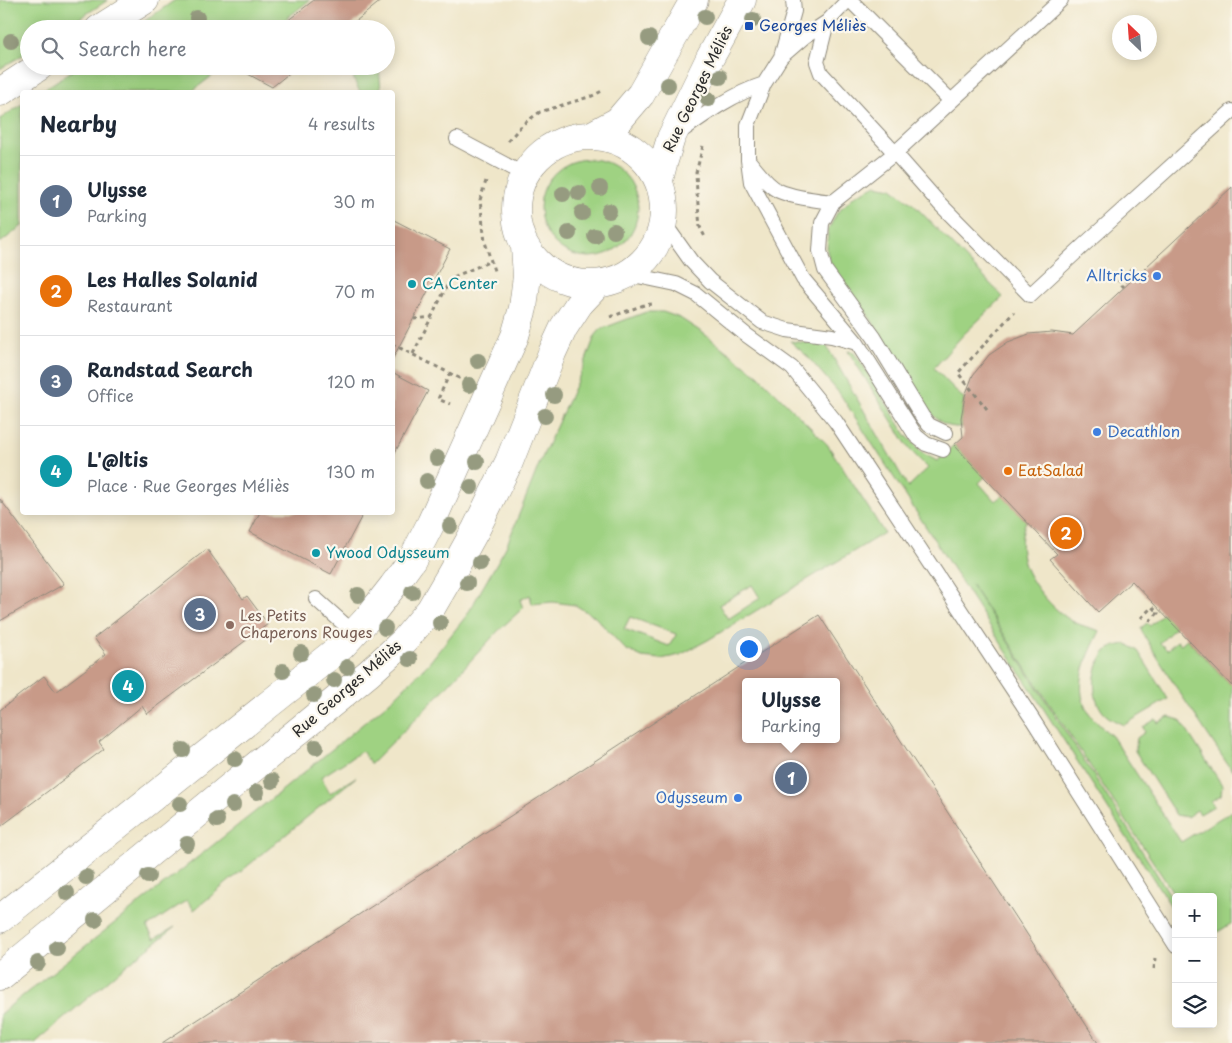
<!DOCTYPE html>
<meta charset="utf-8">
<style>
:root{--surface:#fff;--page:#f6f6f7;--text:#1f2937;--muted:#747a83;--line:#e0e1e3;--accent:#2563eb}
body{margin:0;font-family:"Playpen Sans",sans-serif;background:var(--page);color:var(--text)}
.controls{position:absolute;right:15px;bottom:15px;display:grid;overflow:hidden;border-radius:5px;box-shadow:0 2px 12px #0003}
.controls button{width:45px;height:45px;display:grid;place-items:center;padding:0;border:0;border-bottom:1px solid var(--line);background:var(--surface);color:var(--text);font:25px sans-serif}
.compass{position:absolute;left:1112px;top:15px;width:45px;height:45px;border-radius:50%;background:var(--surface);box-shadow:0 2px 12px #0003;rotate:335deg}
.you{position:absolute;left:748px;top:648px;width:18px;height:18px;margin:-12px;border:4px solid #fff;border-radius:50%;background:#1a73e8;box-shadow:0 0 0 8px #1a73e833}
.badge{display:grid;place-items:center;width:32px;height:32px;border-radius:50%;background:var(--accent);color:#fff;font-size:16px;font-weight:700}
.pin{position:absolute;translate:-50% -50%;border:2px solid #fff;box-shadow:0 1px 5px #0006}
.popup{position:absolute;left:742px;top:678px;width:98px;height:65px;box-sizing:border-box;display:grid;place-content:center;border-radius:5px;background:var(--surface);filter:drop-shadow(0 1px 4px #0005);font-size:16px;white-space:nowrap;color:var(--muted)}
.popup b{font-size:19px;color:var(--text)}
.popup::after{content:'';position:absolute;left:50%;top:100%;margin-left:-10px;border:10px solid transparent;border-top-color:var(--surface)}
.list{margin:0;padding:0;list-style:none}
h2{display:flex;justify-content:space-between;align-items:center;height:65px;margin:0;padding:0 20px;font-size:21px}
h2 small{font-size:16px;font-weight:400;color:var(--muted)}
.list li{display:grid;grid-template-columns:32px 1fr auto;gap:15px;align-items:center;box-sizing:border-box;height:90px;padding:0 20px;border-top:1px solid var(--line)}
.list b{display:block;font-size:19px;white-space:nowrap}
.list p{margin:0;font-size:16px;white-space:nowrap;color:var(--muted)}
.list em{font-size:16px;font-style:normal;color:var(--muted)}
.icon{flex:none;width:28px;height:28px;fill:none;stroke:currentColor;stroke-width:2;stroke-linecap:round;stroke-linejoin:round}
.map{position:relative;flex:none;width:1232px;height:1043px;overflow:hidden}
.search{position:absolute;background:var(--surface);box-shadow:0 2px 12px #0003;left:20px;top:20px;width:375px;height:55px;display:flex;align-items:center;gap:12px;box-sizing:border-box;padding:0 18px;border-radius:28px;color:var(--muted);font-size:19px}
.panel{position:absolute;background:var(--surface);box-shadow:0 2px 12px #0003;left:20px;top:90px;width:375px;height:425px;border-radius:5px}
.map>svg:first-child{display:block}
.green{fill:#9fd282;stroke:#657e56;fill-rule:evenodd}
.building{fill:#c89a88;fill-rule:evenodd}
.lines{fill:none;stroke-linecap:round;stroke-linejoin:round}
.lane-casing{stroke:#8d887a;stroke-width:16}
.secondary-casing{stroke:#8d887a;stroke-width:29}
.primary-casing{stroke:#8d887a;stroke-width:29}
.path{stroke:#8d887a;stroke-width:3;stroke-dasharray:4 4;stroke-linecap:butt}
.lane{stroke:#fff;stroke-width:14}
.secondary{stroke:#fff;stroke-width:28}
.primary{stroke:#fff;stroke-width:28}
.tree{fill:#969b80}
.transit-dot{fill:#1a4fb4;stroke:#fbf7ec;stroke-width:2}
.shop-dot{fill:#3f7fe0;stroke:#fbf7ec;stroke-width:2}
.culture-dot{fill:#0f9aa8;stroke:#fbf7ec;stroke-width:2}
.food-dot{fill:#e8710a;stroke:#fbf7ec;stroke-width:2}
.education-dot{fill:#8d6e63;stroke:#fbf7ec;stroke-width:2}
.labels{text-anchor:middle;stroke-width:4.5;stroke-linejoin:round;paint-order:stroke}
.transit-label{font-size:15px;fill:#164399;stroke:#fbf7ec;text-anchor:start}
.street-label{font-size:15px;fill:#2b2b2b;stroke:#fbf7ec}
.shop-label{font-size:15px;fill:#366cbe;stroke:#fbf7ec;text-anchor:end}
.culture-label{font-size:15px;fill:#0d838f;stroke:#fbf7ec;text-anchor:start}
.food-label{font-size:15px;fill:#c56008;stroke:#fbf7ec;text-anchor:start}
.education-label{font-size:15px;fill:#785e54;stroke:#fbf7ec;text-anchor:start}
</style>
<div class="map">
<svg width="1232" height="1043" viewBox="0 0 1232 1043">
<rect width="100%" height="100%" fill="#fbf7ec"/>
<filter id="ink" filterUnits="userSpaceOnUse"><feTurbulence type="fractalNoise" baseFrequency=".02" numOctaves="2"/><feDisplacementMap in="SourceGraphic" scale="10" xChannelSelector="R" yChannelSelector="G"/><feConvolveMatrix kernelMatrix="1 2 1 2 8 2 1 2 1" color-interpolation-filters="sRGB"/></filter>
<filter id="wash" filterUnits="userSpaceOnUse"><feTurbulence type="fractalNoise" baseFrequency=".0096" numOctaves="4" result="noise"/><feDisplacementMap in="SourceGraphic" scale="20" xChannelSelector="R" yChannelSelector="G"/><feGaussianBlur stdDeviation="1.12" result="paint"/><feColorMatrix in="noise" values="0 0 0 0 0 0 0 0 0 0 0 0 0 0 0 0 0 1.4 0 .05"/><feComposite in="paint" operator="in"/></filter>
<g filter="url(#wash)">
<rect width="100%" height="100%" fill="#efe6c9"/>
<path class="green" d="M 0,0 L 108,0 L 63,29 L 29,29 L 29,51 L 0,69 Z
M 175,0 L 310,0 L 273,29 L 133,29 Z
M 79,66 L 225,66 L 191,92 L 40,92 Z
M 352,66 L 379,66 L 381,92 L 360,92 L 354,80 Z
M 22,104 L 22,226 L 0,243 L 0,119 Z
M540 208a49 49 0 1 1 98 0a49 49 0 1 1-98 0Z
M 876,185 L 892,188 L 914,205 L 1003,297 L 963,335 L 934,368 L 964,399 L 961,418 L 962,427 L 955,427 L 949,426 L 941,422 L 931,414 L 916,394 L 867,313 L 831,266 L 827,251 L 828,230 L 837,213 L 854,196 Z
M 646,312 L 663,312 L 680,318 L 703,333 L 759,376 L 827,444 L 873,515 L 884,533 L 708,640 L 680,655 L 661,659 L 642,657 L 625,649 L 595,617 L 575,605 L 553,602 L 532,604 L 530,595 L 520,600 L 523,608 L 498,631 L 437,697 L 371,764 L 362,751 L 321,777 L 330,793 L 356,777 L 194,910 L 187,900 L 147,927 L 154,939 L 175,927 L 124,967 L 35,1043 L 0,1043 L 0,1014 L 6,1009 L 285,788 L 393,699 L 429,663 L 467,615 L 506,547 L 540,462 L 583,368 L 595,336 L 601,329 ZM 752,585 L 760,598 L 728,619 L 719,605 ZM 630,617 L 676,634 L 676,635 L 669,646 L 624,629 Z
M 790,341 L 826,345 L 908,487 L 928,468 L 910,450 L 848,351 L 853,352 L 859,359 L 906,435 L 923,453 L 937,461 L 954,445 L 985,477 L 979,483 L 995,501 L 1003,495 L 1026,521 C 1021,533 1020,546 1023,559 C 1027,580 1054,612 1074,622 C 1082,626 1091,628 1100,631 C 1087,657 1070,690 1092,717 C 1098,724 1105,730 1112,736 L 1181,842 L 1232,811 L 1232,923 L 1213,935 L 1213,897 L 1176,897 L 971,584 L 1176,904 L 1176,914 L 840,394 L 807,356 Z
M 1163,613 L 1176,627 L 1160,643 L 1167,650 L 1177,641 L 1181,644 L 1187,639 L 1232,686 L 1232,771 L 1174,684 L 1142,632 L 1141,628 L 1147,623 L 1150,626 Z
M 1127,644 L 1138,651 L 1168,699 L 1124,725 C 1117,722 1108,718 1103,712 C 1092,698 1092,674 1101,659 C 1103,656 1104,652 1108,650 C 1113,646 1120,645 1127,644 Z
M 1169,717 L 1180,720 L 1222,785 L 1221,795 L 1211,801 L 1214,806 L 1200,814 L 1197,810 L 1187,817 L 1176,815 L 1135,751 L 1137,738 L 1145,732 L 1143,727 L 1156,719 L 1158,723 Z"/>
<g id="blocks">
<path class="building" d="M 314,0 L 382,0 L 346,29 L 277,29 Z
M 247,66 L 298,66 L 272,87 L 248,74 Z
M 1232,187 L 1232,686 L 1132,581 L 1098,612 L 1050,559 L 1057,554 L 954,445 L 963,437 L 961,418 L 965,396 L 973,375 L 989,355 L 1008,342 L 1029,334 L 1052,332 L 1073,335 Z
M 392,219 L 450,249 L 392,360 Z
M 392,372 L 428,391 L 392,458 Z
M 0,499 L 64,584 L 0,621 Z
M 260,512 L 364,512 L 331,574 L 250,532 Z
M 207,549 L 243,599 L 247,596 L 268,624 L 147,714 L 142,706 L 99,742 L 104,749 L 0,827 L 0,710 L 44,676 L 56,692 L 106,654 L 94,638 Z
M 819,615 L 1098,1043 L 162,1043 L 716,682 ZM 746,682 L 836,682 L 836,739 L 746,739 Z"/>
</g>
</g>
<g filter="url(#ink)">
<use href="#blocks" fill-opacity="0" stroke="#8d887a" stroke-width="1"/>
<g class="lines">
<g class="lane-casing">
<path id="lane" d="M 793,0 L 794,11 L 781,57 L 764,84 L 748,125 L 748,160 L 751,182 L 803,279 L 857,343
M 850,0 L 951,101
M 1061,0 L 895,153 L 939,203 L 1030,295 L 1085,244 L 1232,111
M 827,22 L 817,62 L 821,73 L 895,153 L 833,202 L 822,223 L 820,251 L 825,270 L 874,337 L 922,416 L 929,425 L 946,433
M 781,57 L 804,37 L 827,22 L 848,0
M 680,132 C 707,113 733,94 764,84
M 457,139 L 525,175
M 748,160 C 757,170 766,185 779,191 C 795,198 816,200 833,202
M 664,223 L 691,261 L 710,281 L 762,322 L 787,330 L 832,336 L 857,343 L 916,436 L 926,444 L 943,450
M 628,274 L 676,284 L 696,294 L 745,334 L 792,368 L 836,422 L 885,496 L 1033,720 L 1176,946
M 316,599 L 354,633"/>
</g>
<g class="secondary-casing">
<path id="secondary" d="M 592,135 L 618,121 L 641,94 L 694,0
M516 210a74 74 0 1 1 148 0a74 74 0 1 1-148 0Z
M 659,180 L 663,164 L 671,138 L 710,58 L 742,0
M 0,919 L 342,646 L 368,618 L 393,586 L 412,560 L 431,523 L 515,336 L 523,308 L 527,276 L 525,247
M 0,976 L 369,673 L 404,641 L 430,610 L 451,574 L 476,529 L 509,462 L 552,353 L 564,327 L 579,304 L 596,286"/>
</g>
<g class="primary-casing">
<path id="primary" d="M 99,29 L 145,0
M 0,92 L 40,66"/>
</g>
<path class="path" d="M 508,141 L 523,124 L 540,112 L 592,96 L 602,91
M 703,146 L 696,173 L 697,193 L 700,227 L 705,237
M 486,181 L 480,200 L 485,242 L 495,274
M 1118,282 L 1131,269 L 1134,271 L 1122,285 L 1124,287
M 610,317 L 644,305 L 652,304
M 414,319 L 432,317
M 392,344 L 461,379
M 413,354 L 451,278 L 491,261
M 450,373 L 438,399 L 450,404
M 987,409 L 958,373 L 1014,312
M 1141,618 L 1152,607 L 1158,613 L 1149,622
M 1154,969 L 1155,958"/>
<use href="#lane" class="lane"/>
<use href="#secondary" class="secondary"/>
<use href="#primary" class="primary"/>
</g>
<g class="tree">
<circle cx="705" cy="17" r="8"/>
<circle cx="197" cy="18" r="8"/>
<circle cx="753" cy="20" r="8"/>
<circle cx="649" cy="38" r="8"/>
<circle cx="11" cy="41" r="8"/>
<circle cx="720" cy="77" r="8"/>
<circle cx="668" cy="85" r="8"/>
<circle cx="708" cy="99" r="8"/>
<circle cx="600" cy="188" r="8"/>
<circle cx="579" cy="193" r="8"/>
<circle cx="563" cy="194" r="8"/>
<circle cx="609" cy="211" r="8"/>
<circle cx="582" cy="213" r="8"/>
<circle cx="614" cy="231" r="8"/>
<circle cx="569" cy="233" r="8"/>
<circle cx="595" cy="236" r="8"/>
<circle cx="478" cy="361" r="8"/>
<circle cx="469" cy="385" r="8"/>
<circle cx="554" cy="395" r="8"/>
<circle cx="545" cy="416" r="8"/>
<circle cx="437" cy="458" r="8"/>
<circle cx="477" cy="462" r="8"/>
<circle cx="427" cy="481" r="8"/>
<circle cx="471" cy="487" r="8"/>
<circle cx="450" cy="526" r="8"/>
<circle cx="480" cy="563" r="8"/>
<circle cx="467" cy="583" r="8"/>
<circle cx="412" cy="592" r="8"/>
<circle cx="358" cy="595" r="8"/>
<circle cx="440" cy="623" r="8"/>
<circle cx="385" cy="628" r="8"/>
<circle cx="301" cy="653" r="8"/>
<circle cx="410" cy="659" r="8"/>
<circle cx="347" cy="667" r="8"/>
<circle cx="283" cy="671" r="8"/>
<circle cx="334" cy="680" r="8"/>
<circle cx="314" cy="695" r="8"/>
<circle cx="316" cy="747" r="8"/>
<circle cx="183" cy="750" r="8"/>
<circle cx="235" cy="759" r="8"/>
<circle cx="272" cy="781" r="8"/>
<circle cx="257" cy="792" r="8"/>
<circle cx="180" cy="804" r="8"/>
<circle cx="233" cy="805" r="8"/>
<circle cx="217" cy="820" r="8"/>
<circle cx="187" cy="844" r="8"/>
<circle cx="148" cy="876" r="8"/>
<circle cx="86" cy="877" r="8"/>
<circle cx="67" cy="893" r="8"/>
<circle cx="95" cy="920" r="8"/>
<circle cx="57" cy="948" r="8"/>
<circle cx="38" cy="963" r="8"/>
</g>
</g>
<rect class="transit-dot" x="744" y="21" width="10" height="10" rx="2.5"/>
<g class="shop-dot">
<circle cx="1157" cy="276" r="5"/>
<circle cx="1097" cy="432" r="5"/>
<circle cx="738" cy="798" r="5"/>
</g>
<g class="culture-dot">
<circle cx="412" cy="284" r="5"/>
<circle cx="316" cy="553" r="5"/>
</g>
<circle class="food-dot" cx="1008" cy="471" r="5"/>
<circle class="education-dot" cx="230" cy="625" r="5"/>
<g class="labels">
<g class="transit-label">
<text x="759" y="31">Georges Méliès</text>
</g>
<g class="street-label">
<text transform="translate(698 89) rotate(-64)" y="5">Rue Georges Méliès</text>
<text transform="translate(347 689) rotate(-41)" y="5">Rue Georges Méliès</text>
</g>
<g class="shop-label">
<text x="1147" y="281">Alltricks</text>
<text x="1107" y="437" text-anchor="start">Decathlon</text>
<text x="728" y="803">Odysseum</text>
</g>
<g class="culture-label">
<text x="422" y="289">CA Center</text>
<text x="326" y="558">Ywood Odysseum</text>
</g>
<g class="food-label">
<text x="1018" y="476">EatSalad</text>
</g>
<g class="education-label">
<text x="240" y="621">Les Petits<tspan x="240" dy="17">Chaperons Rouges</tspan></text>
</g>
</g>
</svg>
<div class="controls">
<button>+</button>
<button>−</button>
<button><svg class="icon" aria-label="layers" viewBox="0 0 24 24"><path d="M12 4l9 5-9 5-9-5zM3 14l9 5 9-5"/></svg></button>
</div>
<svg class="compass" viewBox="-18 -18 36 36"><path d="M0-13l5 13h-10z" fill="#e53935"/><path d="M0 13l5-13h-10z" fill="#747a83"/></svg>
<div class="you"></div>
<div class="pin badge" style="left:791px;top:778px;background:#5c6f8a">1</div>
<div class="popup"><b>Ulysse</b>Parking</div>
<div class="pin badge" style="left:1066px;top:533px;background:#e8710a">2</div>
<div class="pin badge" style="left:200px;top:614px;background:#5c6f8a">3</div>
<div class="pin badge" style="left:128px;top:686px;background:#0f9aa8">4</div>
<div class="search"><svg class="icon" aria-label="search" viewBox="0 0 24 24"><circle cx="10" cy="10" r="6"/><path d="M15 15l6 6"/></svg>Search here</div>
<section class="panel">
<h2>Nearby<small>4 results</small></h2>
<ul class="list">
<li><span class="badge" style="background:#5c6f8a">1</span><div><b>Ulysse</b><p>Parking</p></div><em>30 m</em></li>
<li><span class="badge" style="background:#e8710a">2</span><div><b>Les Halles Solanid</b><p>Restaurant</p></div><em>70 m</em></li>
<li><span class="badge" style="background:#5c6f8a">3</span><div><b>Randstad Search</b><p>Office</p></div><em>120 m</em></li>
<li><span class="badge" style="background:#0f9aa8">4</span><div><b>L'@ltis</b><p>Place · Rue Georges Méliès</p></div><em>130 m</em></li>
</ul>
</section>
</div>
